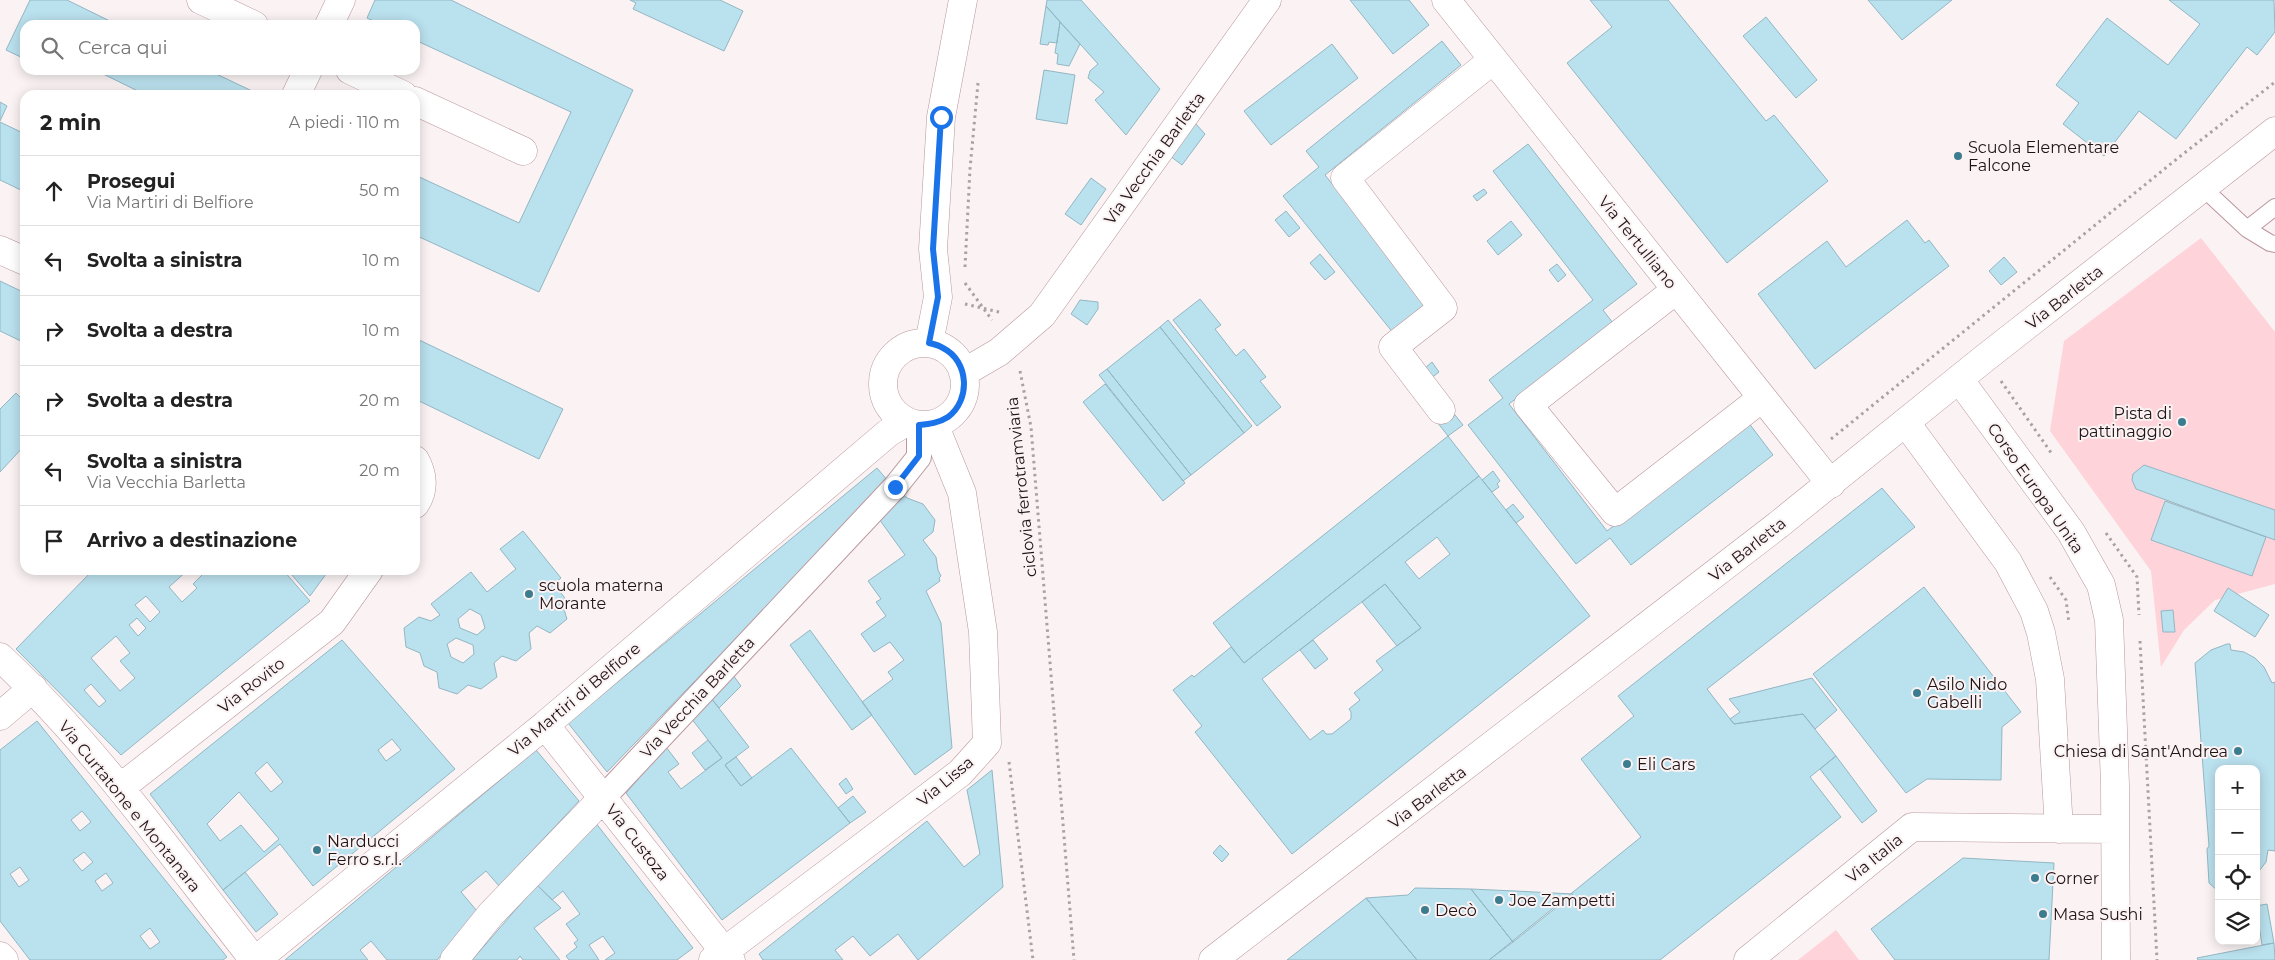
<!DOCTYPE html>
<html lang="it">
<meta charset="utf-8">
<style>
:root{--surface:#fff;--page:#f2f2f2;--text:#222;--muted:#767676;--line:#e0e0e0}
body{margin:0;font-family:Montserrat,sans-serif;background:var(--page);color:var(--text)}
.controls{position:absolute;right:15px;bottom:15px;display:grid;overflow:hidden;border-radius:10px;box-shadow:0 2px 12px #0003}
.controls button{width:45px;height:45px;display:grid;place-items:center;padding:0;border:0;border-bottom:1px solid var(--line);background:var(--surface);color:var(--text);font:25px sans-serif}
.stop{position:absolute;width:15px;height:15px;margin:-11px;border:4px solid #1a73e8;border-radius:50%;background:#fff}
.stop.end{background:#1a73e8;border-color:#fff;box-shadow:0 1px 5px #0008}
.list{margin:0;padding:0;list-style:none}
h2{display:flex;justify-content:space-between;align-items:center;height:65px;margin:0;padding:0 20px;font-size:21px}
h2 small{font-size:16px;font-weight:400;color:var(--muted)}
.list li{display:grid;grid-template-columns:32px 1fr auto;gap:15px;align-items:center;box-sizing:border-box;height:70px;padding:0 20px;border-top:1px solid var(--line)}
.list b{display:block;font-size:19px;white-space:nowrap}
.list p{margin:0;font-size:16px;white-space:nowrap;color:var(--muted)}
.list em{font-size:16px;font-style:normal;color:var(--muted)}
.icon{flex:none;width:28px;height:28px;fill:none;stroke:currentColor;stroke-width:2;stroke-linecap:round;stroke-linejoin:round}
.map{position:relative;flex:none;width:2275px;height:960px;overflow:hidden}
.search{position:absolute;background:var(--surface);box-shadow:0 2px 12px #0003;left:20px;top:20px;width:400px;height:55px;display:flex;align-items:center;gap:12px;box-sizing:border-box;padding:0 18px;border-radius:15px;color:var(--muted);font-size:19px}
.panel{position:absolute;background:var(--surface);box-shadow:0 2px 12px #0003;left:20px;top:90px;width:400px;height:485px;border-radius:15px}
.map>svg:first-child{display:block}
.green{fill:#fed3d9}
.building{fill:#bae1ee;stroke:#92b7c3;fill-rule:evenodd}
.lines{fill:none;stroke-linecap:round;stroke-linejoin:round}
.service-casing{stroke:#bb979c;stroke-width:18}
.pedestrian-casing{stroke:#bb979c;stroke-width:26}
.minor-casing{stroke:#bb979c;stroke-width:29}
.secondary-casing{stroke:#bb979c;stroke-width:29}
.path{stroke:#aba1a2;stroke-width:3;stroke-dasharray:2.5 4;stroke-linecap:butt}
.service{stroke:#fff;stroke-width:16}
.pedestrian{stroke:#fff;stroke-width:24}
.minor{stroke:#fff;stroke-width:28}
.secondary{stroke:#fff;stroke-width:28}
.route{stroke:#1a73e8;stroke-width:6}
.poi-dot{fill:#3c7c8f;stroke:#faf2f3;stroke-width:2}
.labels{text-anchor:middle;stroke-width:4;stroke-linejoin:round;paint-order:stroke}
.poi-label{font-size:16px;fill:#201315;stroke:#faf2f3;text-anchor:start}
.street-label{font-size:16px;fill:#201315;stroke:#faf2f3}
</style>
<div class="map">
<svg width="2275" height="960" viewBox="0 0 2275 960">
<rect width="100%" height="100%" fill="#faf2f3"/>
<path class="green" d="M 2201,238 L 2275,332 L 2275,584 L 2215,600 L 2184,630 L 2161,667 L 2151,571 L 2050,431 L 2064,341 Z
M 1836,930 L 1859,960 L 1798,960 Z"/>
<path class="building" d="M 30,0 L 67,0 L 118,25 L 25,25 L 25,59 L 6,50 Z
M 375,0 L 451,0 L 633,90 L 539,292 L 415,235 L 415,175 L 519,223 L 571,112 L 415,40 L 415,25 L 382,25 L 367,18 Z
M 630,0 L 720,0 L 743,11 L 724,51 L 633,9 L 636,3 Z
M 1047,0 L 1081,0 L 1160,89 L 1126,135 L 1095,100 L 1104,92 L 1088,78 L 1090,71 L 1098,64 L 1046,6 Z
M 1350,0 L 1409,0 L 1429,25 L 1393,54 Z
M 1590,0 L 1668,0 L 1766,121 L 1774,115 L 1828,181 L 1727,263 L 1567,63 L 1612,27 Z
M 1868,0 L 1952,0 L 1902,40 Z
M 2169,0 L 2274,0 L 2275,32 L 2257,55 L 2247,47 L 2176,139 L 2139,111 L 2104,156 L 2063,124 L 2079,103 L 2056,85 L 2107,18 L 2168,65 L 2200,24 Z
M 1046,6 L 1060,22 L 1057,43 L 1049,42 L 1048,45 L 1040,44 Z
M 1766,17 L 1817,80 L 1796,98 L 1743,36 Z
M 1060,22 L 1080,44 L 1069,66 L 1057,64 L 1058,54 L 1055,53 Z
M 1442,41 L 1461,65 L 1325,175 L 1429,305 L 1394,334 L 1283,196 L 1319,167 L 1306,151 Z
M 1332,44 L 1358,78 L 1271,145 L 1244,111 Z
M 95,70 L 208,70 L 252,91 L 250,95 L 146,95 Z
M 1044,70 L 1075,75 L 1067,124 L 1036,119 Z
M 0,102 L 7,106 L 0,121 Z
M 0,122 L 25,134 L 25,192 L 0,180 Z
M 1195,123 L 1205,134 L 1182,165 L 1170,156 Z
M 1528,144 L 1637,284 L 1603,310 L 1613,323 L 1509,404 L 1607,531 L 1748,422 L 1773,455 L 1631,565 L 1610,538 L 1576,564 L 1468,425 L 1503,398 L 1489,380 L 1593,300 L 1493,171 Z
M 1091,178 L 1106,189 L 1081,225 L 1065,214 Z
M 1484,189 L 1487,193 L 1477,201 L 1473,196 Z
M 1286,211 L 1300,228 L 1289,237 L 1275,220 Z
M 1907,220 L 1925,243 L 1929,240 L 1949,266 L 1815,369 L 1758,294 L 1827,241 L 1846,267 Z
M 1511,221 L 1522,235 L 1498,255 L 1487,241 Z
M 1320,254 L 1335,272 L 1325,280 L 1310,263 Z
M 2004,257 L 2017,272 L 2001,285 L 1989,271 Z
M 1557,264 L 1566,275 L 1558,282 L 1549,270 Z
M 0,281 L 25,293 L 25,343 L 0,331 Z
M 1200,299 L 1221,325 L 1215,329 L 1236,356 L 1244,349 L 1266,377 L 1260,381 L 1281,407 L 1257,426 L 1173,320 Z
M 1080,300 L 1098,302 L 1098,309 L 1087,325 L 1071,314 Z
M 1168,320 L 1252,426 L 1244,433 L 1160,327 Z
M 1160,327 L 1244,433 L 1191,475 L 1107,369 Z
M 415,338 L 563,409 L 539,459 L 415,399 Z
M 1432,362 L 1439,372 L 1430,379 L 1423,370 Z
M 1107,369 L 1191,475 L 1183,481 L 1099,375 Z
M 1105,384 L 1185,483 L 1163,501 L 1083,402 Z
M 16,393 L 25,402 L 25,445 L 0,472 L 0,409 Z
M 1451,410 L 1463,425 L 1448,436 L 1437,422 Z
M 1448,436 L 1479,476 L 1244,663 L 1213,623 Z
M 2144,465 L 2275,510 L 2275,540 L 2136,489 L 2132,480 L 2133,474 Z
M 877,468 L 888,481 L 607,772 L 568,723 Z
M 1493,471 L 1500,481 L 1497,484 L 1499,487 L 1492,492 L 1482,480 Z
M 1479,476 L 1590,616 L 1292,854 L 1195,732 L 1202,726 L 1173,690 L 1192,675 L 1194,677 L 1231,647 L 1244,663 ZM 1437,537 L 1450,554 L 1419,579 L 1405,562 ZM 1385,584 L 1421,628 L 1376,661 L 1383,670 L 1354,693 L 1360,700 L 1349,709 L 1351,712 L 1351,719 L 1332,734 L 1326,734 L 1323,730 L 1310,740 L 1262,679 Z
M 1882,488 L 1915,527 L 1707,689 L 1734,724 L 1803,714 L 1836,756 L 1810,777 L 1841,817 L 1660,960 L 1489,960 L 1641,837 L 1581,759 L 1634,716 L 1618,696 Z
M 903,494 L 907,498 L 923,504 L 935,520 L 933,532 L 923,540 L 936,557 L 938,570 L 941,576 L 939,578 L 940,581 L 926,591 L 941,623 L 952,748 L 915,775 L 862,702 L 893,679 L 888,672 L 904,660 L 890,642 L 874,652 L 861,634 L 886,616 L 876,602 L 881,599 L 868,581 L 905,555 L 879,519 Z
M 2165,501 L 2266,537 L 2252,576 L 2151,540 Z
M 1513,504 L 1524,517 L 1516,523 L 1506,510 Z
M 523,531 L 561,578 L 554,584 L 568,602 L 563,606 L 567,619 L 550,633 L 537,626 L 529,633 L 531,649 L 516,661 L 502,656 L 494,663 L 497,677 L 481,689 L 468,685 L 457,694 L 439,688 L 437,672 L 424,666 L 420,653 L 406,647 L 404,628 L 419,617 L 431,621 L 440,615 L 431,604 L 471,572 L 487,592 L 516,569 L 500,549 ZM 470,609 L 481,615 L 485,628 L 477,635 L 460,628 L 458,619 ZM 456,638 L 473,645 L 474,654 L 463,663 L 451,657 L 447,644 Z
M 93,570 L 188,570 L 169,587 L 182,602 L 197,588 L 193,584 L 203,574 L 200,570 L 283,570 L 310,601 L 121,755 L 16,649 ZM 146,596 L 160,612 L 150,622 L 135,605 ZM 137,618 L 146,628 L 138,636 L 129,625 ZM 116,636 L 130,653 L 120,661 L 135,678 L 120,691 L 91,658 ZM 91,684 L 106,701 L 99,707 L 84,690 Z
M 295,570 L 329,570 L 310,596 L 291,574 Z
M 1385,584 L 1421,628 L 1397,646 L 1362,602 Z
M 1924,587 L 2021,712 L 2002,727 L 2001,780 L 1927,779 L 1906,793 L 1813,674 Z
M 2228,588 L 2269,615 L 2255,637 L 2214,611 Z
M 2173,610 L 2175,632 L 2163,632 L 2161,611 Z
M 810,630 L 872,715 L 852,730 L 790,645 Z
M 342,640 L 455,769 L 313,886 L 280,844 L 223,890 L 150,794 ZM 392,739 L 401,750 L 386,761 L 378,750 ZM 267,762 L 283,782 L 271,792 L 255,773 ZM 239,792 L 279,839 L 264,852 L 241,825 L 220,841 L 207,824 Z
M 1313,640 L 1328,659 L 1315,669 L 1300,650 Z
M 2227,644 L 2230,644 L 2231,650 L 2244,652 L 2255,658 L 2264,667 L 2272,683 L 2275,682 L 2275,851 L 2268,850 L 2266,862 L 2256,875 L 2256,769 L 2219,769 L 2219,892 L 2209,883 L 2207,849 L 2209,846 L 2195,663 L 2211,650 Z
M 733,675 L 741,686 L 719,708 L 711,698 Z
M 1812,678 L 1837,710 L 1815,729 L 1803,714 L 1734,724 L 1730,719 L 1740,712 L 1729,699 Z
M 711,698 L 749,747 L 725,765 L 741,786 L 791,748 L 850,823 L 722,920 L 626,793 L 666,747 L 679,764 L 668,772 L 681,789 L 722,758 L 691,718 Z
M 37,721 L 227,957 L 223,960 L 30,960 L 0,921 L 0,750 ZM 82,811 L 91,822 L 80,831 L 71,820 ZM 84,852 L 93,862 L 82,871 L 73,860 ZM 20,867 L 29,880 L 19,887 L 10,874 ZM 106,873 L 113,883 L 102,891 L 95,881 ZM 150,928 L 160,942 L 150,949 L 140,936 Z
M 708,740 L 722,758 L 705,770 L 692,753 Z
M 536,750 L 579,801 L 499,886 L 486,871 L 461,892 L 477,911 L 437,960 L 387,960 L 371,941 L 360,950 L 368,960 L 285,960 Z
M 1836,756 L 1877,811 L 1862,823 L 1820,769 Z
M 736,757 L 752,778 L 741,786 L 725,765 Z
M 992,770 L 1003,887 L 918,960 L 898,934 L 870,956 L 853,936 L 835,950 L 843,960 L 763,960 L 759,954 L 927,821 L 964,867 L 980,854 L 967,790 Z
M 846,778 L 853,789 L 846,794 L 839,784 Z
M 853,796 L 866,812 L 850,823 L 838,808 Z
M 595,822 L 693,948 L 677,960 L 605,960 L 615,953 L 603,936 L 589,945 L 599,960 L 569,960 L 566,956 L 577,947 L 574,943 L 578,940 L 566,924 L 580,914 L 563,891 L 552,900 L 537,885 Z
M 1220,845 L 1229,854 L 1222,862 L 1213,853 Z
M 1963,858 L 2054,863 L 2049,960 L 1895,960 L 1871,929 Z
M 245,872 L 278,914 L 256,932 L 223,890 Z
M 537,885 L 561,908 L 534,928 L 560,960 L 523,960 L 520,956 L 517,960 L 472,960 Z
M 1415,888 L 1471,889 L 1513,942 L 1489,960 L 1417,960 L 1366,898 L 1408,895 Z
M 1471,889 L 1515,891 L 1573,894 L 1513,942 Z
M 1366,898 L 1417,960 L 1287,960 Z
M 2267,904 L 2274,943 L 2262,945 L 2256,906 Z
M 2274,943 L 2275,960 L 2198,960 L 2197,958 Z"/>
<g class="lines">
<g class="service-casing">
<path id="service" d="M 2202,187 L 2247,229 L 2275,207
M 2247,229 L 2270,243 L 2275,244"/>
</g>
<g class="pedestrian-casing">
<path id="pedestrian" d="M 603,798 L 895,487 L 919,457 L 919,425"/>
</g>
<g class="minor-casing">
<path id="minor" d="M 201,0 L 254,25
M 1446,0 L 1831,484
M 329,25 L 341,0
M 350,70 L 403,95
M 296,95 L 308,70
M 415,101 L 523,151
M 0,250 L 25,261
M 1676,290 L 1528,405 L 1615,512 L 1762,398
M 929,343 L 938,297 L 933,249 L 941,117 L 963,0
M883 384a41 41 0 1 1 82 0a41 41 0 1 1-82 0Z
M 963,373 L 999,352 L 1042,315 L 1267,0
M 1959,379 L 2071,532 L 2101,585 L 2109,620 L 2115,785 L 2116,960
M 1441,410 L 1393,347 L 1443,308 L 1345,178 L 1493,60
M 1906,423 L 2008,562 L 2034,611 L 2041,633 L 2050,679 L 2059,829
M 415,460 C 423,474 425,490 415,504
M 0,657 C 96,747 173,857 254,960
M 0,716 L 33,688
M 545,725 L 731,960
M 120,788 L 332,622 L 369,570
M 0,956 L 4,960
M 256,960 L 545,725 L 888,433 L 906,422
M 454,960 L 491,914 L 603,798
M 713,960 L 960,773 L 987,743 L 983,632 L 962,493 L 934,424
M 1748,960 L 1912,827 L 2115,829"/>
</g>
<g class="secondary-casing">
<path id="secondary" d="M 1213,960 L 1778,525 L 1985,358 L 2275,131"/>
</g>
<path class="path" d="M 965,267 L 970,169 L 978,83
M 965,283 L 992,320
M 965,304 L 1003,313
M 1020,371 L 1031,427 L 1074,960
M 2001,381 L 2052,454
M 1831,439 L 2178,158 L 2275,82
M 2106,533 L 2137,577 L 2139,615
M 2050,577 L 2066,600 L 2069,623
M 2140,641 L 2157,960
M 1009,762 L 1033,960"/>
<use href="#service" class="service"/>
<use href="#pedestrian" class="pedestrian"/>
<use href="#minor" class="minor"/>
<use href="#secondary" class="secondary"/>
</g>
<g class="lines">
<path class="route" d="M 895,487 L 919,456 L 919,425 C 929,424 939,423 948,417 C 971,400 969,361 943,348 C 939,345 933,344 929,343 L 938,297 L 933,249 L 941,117"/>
</g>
<g class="poi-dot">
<circle cx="1958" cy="156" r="5"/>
<circle cx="2182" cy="422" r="5"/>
<circle cx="529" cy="594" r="5"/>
<circle cx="1917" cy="693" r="5"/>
<circle cx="2238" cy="751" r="5"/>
<circle cx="1627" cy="764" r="5"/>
<circle cx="317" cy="850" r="5"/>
<circle cx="2035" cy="878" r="5"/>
<circle cx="1499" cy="900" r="5"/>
<circle cx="1425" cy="910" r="5"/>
<circle cx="2043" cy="914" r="5"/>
</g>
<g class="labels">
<g class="poi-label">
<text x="1968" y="153">Scuola Elementare<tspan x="1968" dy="18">Falcone</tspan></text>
<text x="2172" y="419" text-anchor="end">Pista di<tspan x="2172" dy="18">pattinaggio</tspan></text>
<text x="539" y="591">scuola materna<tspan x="539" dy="18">Morante</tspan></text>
<text x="1927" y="690">Asilo Nido<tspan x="1927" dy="18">Gabelli</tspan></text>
<text x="2228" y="757" text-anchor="end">Chiesa di Sant'Andrea</text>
<text x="1637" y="770">Eli Cars</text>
<text x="327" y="847">Narducci<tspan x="327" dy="18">Ferro s.r.l.</tspan></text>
<text x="2045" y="884">Corner</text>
<text x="1509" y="906">Joe Zampetti</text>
<text x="1435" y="916">Decò</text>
<text x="2053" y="920">Masa Sushi</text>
</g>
<g class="street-label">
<text transform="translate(1154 158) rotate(-54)" y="6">Via Vecchia Barletta</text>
<text transform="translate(1638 242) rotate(51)" y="6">Via Tertulliano</text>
<text transform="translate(2064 297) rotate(-38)" y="6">Via Barletta</text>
<text transform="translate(1021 487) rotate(-96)" y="6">ciclovia ferrotramviaria</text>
<text transform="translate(2036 488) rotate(55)" y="6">Corso Europa Unita</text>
<text transform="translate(1747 549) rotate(-38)" y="6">Via Barletta</text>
<text transform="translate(251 685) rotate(-38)" y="6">Via Rovito</text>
<text transform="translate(697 697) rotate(-47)" y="6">Via Vecchia Barletta</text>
<text transform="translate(574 699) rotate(-40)" y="6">Via Martiri di Belfiore</text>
<text transform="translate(945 781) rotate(-40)" y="6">Via Lissa</text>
<text transform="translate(1427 797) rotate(-37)" y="6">Via Barletta</text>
<text transform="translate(130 806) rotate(51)" y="6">Via Curtatone e Montanara</text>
<text transform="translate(638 842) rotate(52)" y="6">Via Custoza</text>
<text transform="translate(1874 858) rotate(-39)" y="6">Via Italia</text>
</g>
</g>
</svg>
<div class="controls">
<button>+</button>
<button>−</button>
<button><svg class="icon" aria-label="locate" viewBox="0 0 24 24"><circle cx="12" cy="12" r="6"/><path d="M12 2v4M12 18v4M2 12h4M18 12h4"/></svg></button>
<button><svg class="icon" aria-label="layers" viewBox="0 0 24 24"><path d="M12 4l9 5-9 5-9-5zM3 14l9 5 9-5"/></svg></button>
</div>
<div class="stop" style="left:941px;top:117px"></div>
<div class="stop end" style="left:895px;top:487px"></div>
<div class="search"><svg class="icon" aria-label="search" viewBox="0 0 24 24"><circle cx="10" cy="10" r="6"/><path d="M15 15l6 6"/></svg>Cerca qui</div>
<section class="panel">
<h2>2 min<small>A piedi · 110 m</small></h2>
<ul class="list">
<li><svg class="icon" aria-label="ahead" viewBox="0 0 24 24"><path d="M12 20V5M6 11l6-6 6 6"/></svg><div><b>Prosegui</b><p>Via Martiri di Belfiore</p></div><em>50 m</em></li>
<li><svg class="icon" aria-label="left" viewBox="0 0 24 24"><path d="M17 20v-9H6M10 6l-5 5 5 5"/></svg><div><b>Svolta a sinistra</b></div><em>10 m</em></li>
<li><svg class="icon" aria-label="right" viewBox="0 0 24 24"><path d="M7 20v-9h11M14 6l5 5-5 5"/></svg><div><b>Svolta a destra</b></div><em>10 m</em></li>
<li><svg class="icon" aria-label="right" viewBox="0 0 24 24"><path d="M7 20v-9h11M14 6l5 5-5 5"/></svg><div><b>Svolta a destra</b></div><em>20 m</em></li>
<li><svg class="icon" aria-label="left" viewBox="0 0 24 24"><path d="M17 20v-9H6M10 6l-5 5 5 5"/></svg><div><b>Svolta a sinistra</b><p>Via Vecchia Barletta</p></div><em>20 m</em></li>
<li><svg class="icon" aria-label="arrive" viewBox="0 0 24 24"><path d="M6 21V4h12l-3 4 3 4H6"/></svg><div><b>Arrivo a destinazione</b></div></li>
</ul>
</section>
</div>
